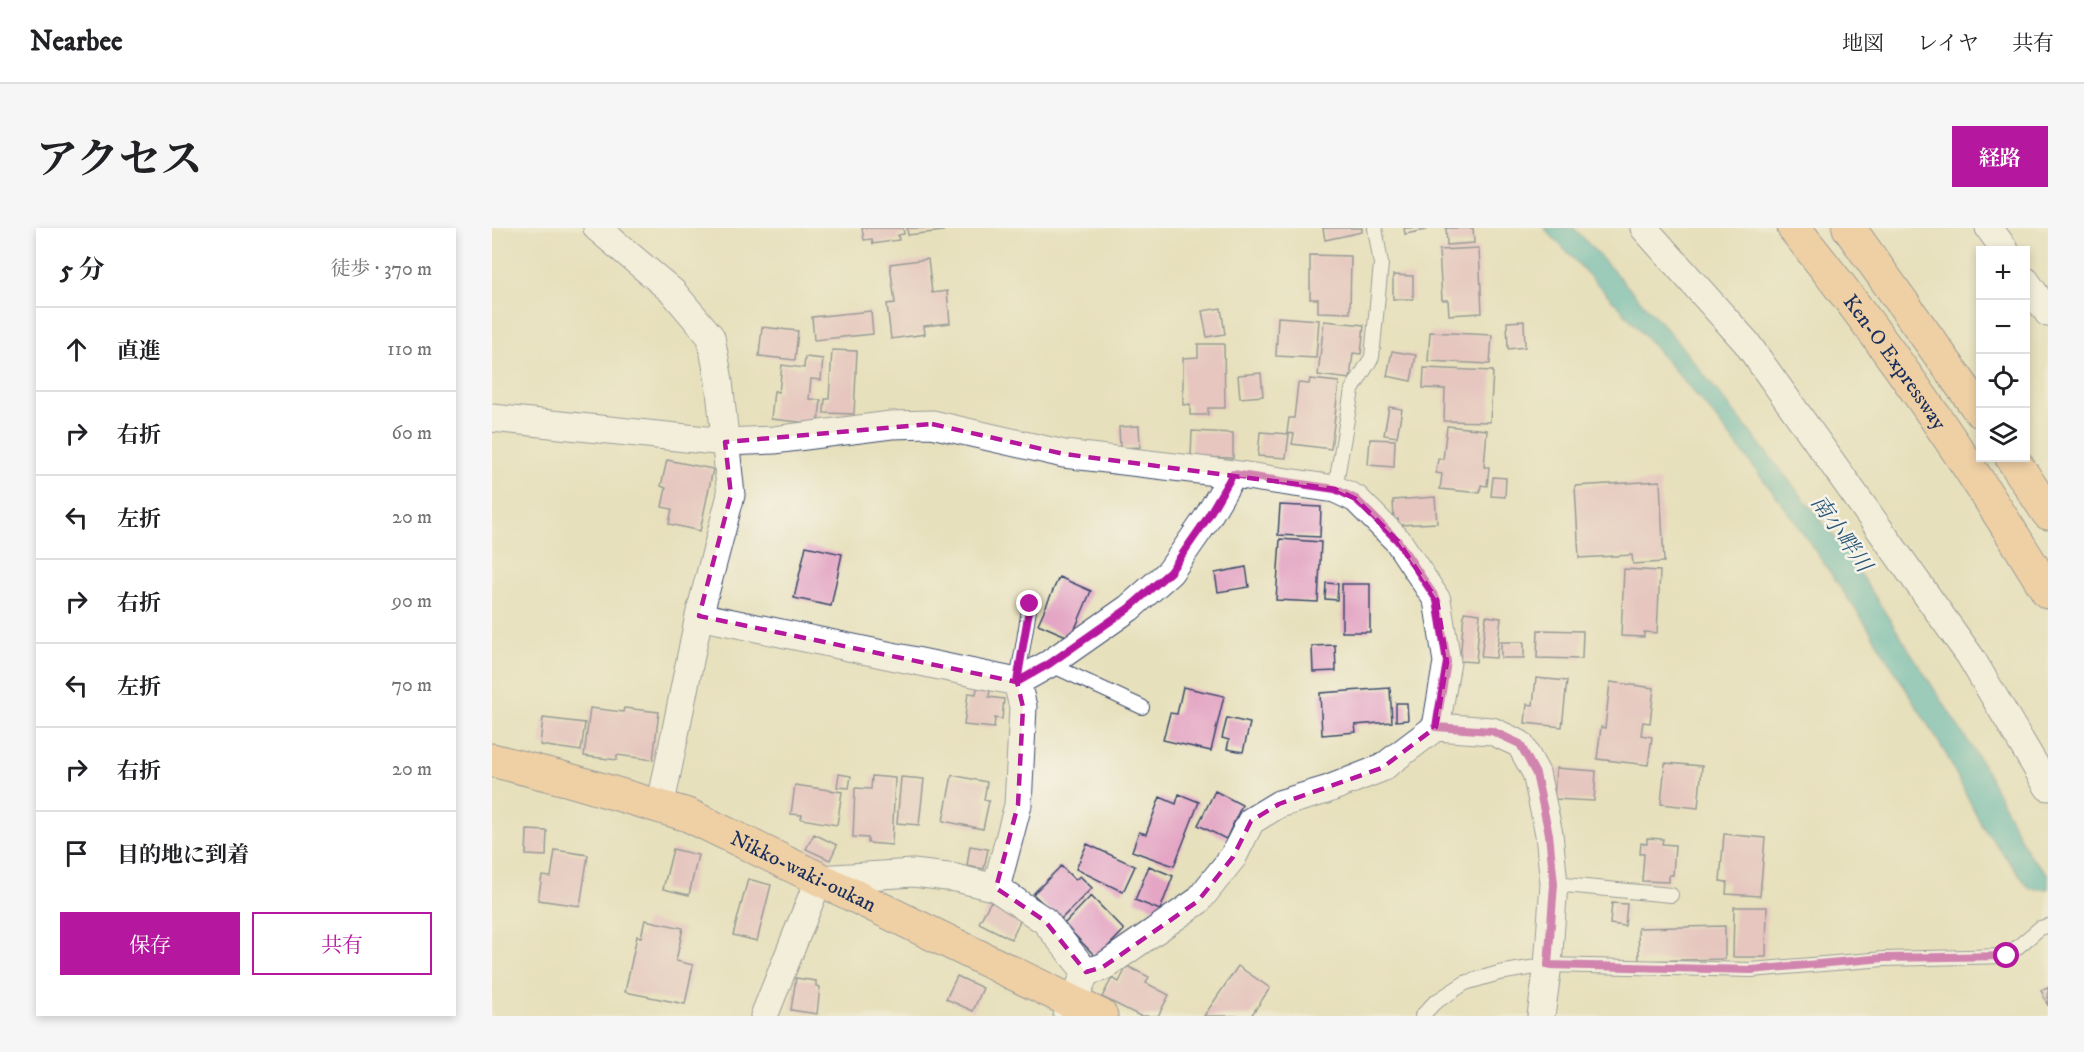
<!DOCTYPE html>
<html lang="ja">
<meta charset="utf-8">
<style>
:root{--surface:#fff;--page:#f6f6f6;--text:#202124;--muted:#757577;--line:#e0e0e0;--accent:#b5179e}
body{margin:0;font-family:"IM FELL DW Pica","Noto Serif JP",serif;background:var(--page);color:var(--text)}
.controls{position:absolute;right:18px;top:18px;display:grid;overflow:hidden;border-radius:0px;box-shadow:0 3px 9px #0003}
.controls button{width:54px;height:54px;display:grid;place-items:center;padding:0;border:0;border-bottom:2px solid var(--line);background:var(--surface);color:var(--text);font:30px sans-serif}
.stop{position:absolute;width:18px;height:18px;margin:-14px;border:4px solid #b5179e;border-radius:50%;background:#fff}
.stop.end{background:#b5179e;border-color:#fff;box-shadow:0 2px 6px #0008}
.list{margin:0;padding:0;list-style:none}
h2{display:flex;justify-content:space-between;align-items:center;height:78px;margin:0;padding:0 24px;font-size:26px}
h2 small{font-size:20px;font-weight:400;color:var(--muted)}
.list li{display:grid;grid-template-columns:39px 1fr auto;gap:18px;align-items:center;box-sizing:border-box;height:84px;padding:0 24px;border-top:2px solid var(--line)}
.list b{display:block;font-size:22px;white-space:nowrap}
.list em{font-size:20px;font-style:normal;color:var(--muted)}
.actions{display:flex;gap:12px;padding:18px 24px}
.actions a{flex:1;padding:14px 0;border:2px solid var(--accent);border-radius:0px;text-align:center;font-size:21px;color:var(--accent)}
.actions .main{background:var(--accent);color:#fff}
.icon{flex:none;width:33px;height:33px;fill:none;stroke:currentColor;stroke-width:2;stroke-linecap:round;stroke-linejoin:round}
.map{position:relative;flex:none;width:1556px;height:788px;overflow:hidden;border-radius:0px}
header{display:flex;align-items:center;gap:36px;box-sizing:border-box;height:84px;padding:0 30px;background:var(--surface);border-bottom:2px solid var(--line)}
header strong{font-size:28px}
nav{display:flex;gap:33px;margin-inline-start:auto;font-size:21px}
.intro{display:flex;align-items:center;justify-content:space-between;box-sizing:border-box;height:144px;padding:0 36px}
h1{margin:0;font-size:42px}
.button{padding:15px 27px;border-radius:0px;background:var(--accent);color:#fff;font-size:21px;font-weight:700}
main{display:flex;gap:36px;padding:0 36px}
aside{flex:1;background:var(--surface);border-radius:0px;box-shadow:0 3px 9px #0003}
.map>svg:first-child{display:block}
.water{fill:#42b2b8;stroke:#2e708b;stroke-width:1.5}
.building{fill:#e4a6c4}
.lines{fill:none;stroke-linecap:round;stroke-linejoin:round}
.lane-casing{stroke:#3a4a6c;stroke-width:16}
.street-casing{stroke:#3a4a6c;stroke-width:29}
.highway-casing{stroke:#3a4a6c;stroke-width:35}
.lane{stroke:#fff;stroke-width:14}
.street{stroke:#fff;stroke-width:27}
.highway{stroke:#f9bc8a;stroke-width:33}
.route{stroke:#b5179e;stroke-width:8}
.marked{fill:none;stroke:#b5179e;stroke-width:4.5;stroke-dasharray:12 8;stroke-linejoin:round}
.labels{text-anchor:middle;stroke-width:5;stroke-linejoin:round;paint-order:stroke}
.street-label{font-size:21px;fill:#1b2f5e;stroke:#f7f3e8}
.water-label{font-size:22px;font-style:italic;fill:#275679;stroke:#f7f3e8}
</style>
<header>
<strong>Nearbee</strong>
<nav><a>地図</a><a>レイヤ</a><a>共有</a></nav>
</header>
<div class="intro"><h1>アクセス</h1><a class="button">経路</a></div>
<main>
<aside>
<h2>5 分<small>徒歩 · 370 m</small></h2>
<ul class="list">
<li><svg class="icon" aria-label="ahead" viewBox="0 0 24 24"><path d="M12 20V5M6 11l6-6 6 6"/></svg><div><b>直進</b></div><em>110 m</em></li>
<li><svg class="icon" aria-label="right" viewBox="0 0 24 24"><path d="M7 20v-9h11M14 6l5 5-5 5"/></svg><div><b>右折</b></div><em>60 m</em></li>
<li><svg class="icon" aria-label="left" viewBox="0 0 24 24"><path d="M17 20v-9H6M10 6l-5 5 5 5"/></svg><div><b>左折</b></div><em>20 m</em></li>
<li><svg class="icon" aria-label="right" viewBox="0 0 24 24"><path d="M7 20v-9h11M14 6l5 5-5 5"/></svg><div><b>右折</b></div><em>90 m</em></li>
<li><svg class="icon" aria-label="left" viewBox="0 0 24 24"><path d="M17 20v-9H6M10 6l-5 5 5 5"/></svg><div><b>左折</b></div><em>70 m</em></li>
<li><svg class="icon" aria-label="right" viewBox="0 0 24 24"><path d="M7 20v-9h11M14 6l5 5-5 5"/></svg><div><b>右折</b></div><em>20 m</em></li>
<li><svg class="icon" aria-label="arrive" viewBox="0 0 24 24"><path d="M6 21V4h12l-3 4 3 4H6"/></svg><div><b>目的地に到着</b></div></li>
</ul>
<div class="actions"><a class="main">保存</a><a>共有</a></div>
</aside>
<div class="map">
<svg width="1556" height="788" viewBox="0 0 1556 788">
<rect width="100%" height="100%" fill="#f7f3e8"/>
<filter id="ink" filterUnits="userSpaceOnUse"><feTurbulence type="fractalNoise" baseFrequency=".0167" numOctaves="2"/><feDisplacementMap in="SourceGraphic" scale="12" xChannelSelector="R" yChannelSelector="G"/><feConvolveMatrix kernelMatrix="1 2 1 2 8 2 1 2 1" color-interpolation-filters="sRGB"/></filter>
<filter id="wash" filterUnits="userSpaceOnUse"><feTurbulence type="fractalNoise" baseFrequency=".008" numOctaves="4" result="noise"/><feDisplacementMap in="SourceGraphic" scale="24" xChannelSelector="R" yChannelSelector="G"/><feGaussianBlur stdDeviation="1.35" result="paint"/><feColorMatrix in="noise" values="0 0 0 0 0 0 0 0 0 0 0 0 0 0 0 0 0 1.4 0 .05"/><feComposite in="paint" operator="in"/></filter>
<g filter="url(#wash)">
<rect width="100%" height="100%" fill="#e7e0bc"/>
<path class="water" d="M 1052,0 L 1082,0 L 1180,107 L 1353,322 L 1493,540 L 1537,627 L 1556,646 L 1556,661 L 1538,661 L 1490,598 L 1454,526 L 1375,398 L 1295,282 L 1218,183 L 1129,81 Z"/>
<g id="blocks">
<path class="building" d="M 370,0 L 411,0 L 412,6 L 406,7 L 407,12 L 381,16 L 380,11 L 372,12 Z
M 415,0 L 450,0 L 451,3 L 416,7 Z
M 831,0 L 870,0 L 870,4 L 833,12 Z
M 912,0 L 934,0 L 934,2 L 913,6 Z
M 954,0 L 981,0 L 982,15 L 955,17 Z
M 987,20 L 990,85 L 957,87 L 956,72 L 950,72 L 947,22 Z
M 818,27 L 859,28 L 858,85 L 826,84 L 826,71 L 818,71 Z
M 436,31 L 440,65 L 455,63 L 458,95 L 432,98 L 433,106 L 399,111 L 395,76 L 403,75 L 398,36 Z
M 901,47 L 921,48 L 921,71 L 901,71 Z
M 729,80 L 733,106 L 715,109 L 710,83 Z
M 379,83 L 381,106 L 322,112 L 320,89 Z
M 786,89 L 827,92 L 824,130 L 784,128 Z
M 832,93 L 872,97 L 869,126 L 861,125 L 858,151 L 826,147 Z
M 1032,93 L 1033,119 L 1016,121 L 1015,94 Z
M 270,99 L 306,103 L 303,132 L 267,128 Z
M 938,104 L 1000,107 L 998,136 L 936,133 Z
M 706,116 L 732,116 L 733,180 L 716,180 L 716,187 L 698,187 L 698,176 L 691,177 L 691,130 L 706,129 Z
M 340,122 L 365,123 L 362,186 L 332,185 L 333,171 L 337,171 Z
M 900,123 L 924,127 L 919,153 L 895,148 Z
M 313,129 L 331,131 L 329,152 L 319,151 L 317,171 L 329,172 L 326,196 L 279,191 L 282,163 L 287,164 L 290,137 L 312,140 Z
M 932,140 L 1001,143 L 998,194 L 952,193 L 953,161 L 931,160 Z
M 769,145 L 771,168 L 748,170 L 746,147 Z
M 818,151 L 847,154 L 839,221 L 800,216 L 802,206 L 795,205 L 797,190 L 802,190 L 806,155 L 817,156 Z
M 897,179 L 910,181 L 905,209 L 892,207 Z
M 647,198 L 648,219 L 628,220 L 627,199 Z
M 955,198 L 995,202 L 992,239 L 997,239 L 995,258 L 989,257 L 988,265 L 948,261 L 950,246 L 944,245 L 946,231 L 951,231 Z
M 700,203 L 741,205 L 741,230 L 699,229 Z
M 768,204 L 797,206 L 794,230 L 766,228 Z
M 878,211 L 903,212 L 902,239 L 876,237 Z
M 175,232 L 221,241 L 208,303 L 177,296 L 180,281 L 170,279 L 174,260 L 169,258 Z
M 1001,249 L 1014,250 L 1013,269 L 999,268 Z
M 1168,253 L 1172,334 L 1141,336 L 1140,327 L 1087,330 L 1083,258 Z
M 943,269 L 945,295 L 907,297 L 906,291 L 902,292 L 901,272 Z
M 788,277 L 829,279 L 828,309 L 786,307 Z
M 788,311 L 829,314 L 826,374 L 784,372 Z
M 314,318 L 350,326 L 339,378 L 302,370 Z
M 754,339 L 757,359 L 726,364 L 723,345 Z
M 1132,341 L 1168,343 L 1165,405 L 1152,404 L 1152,409 L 1129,408 Z
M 567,349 L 599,363 L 579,410 L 546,396 Z
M 834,355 L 846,356 L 845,372 L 833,371 Z
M 850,356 L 878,356 L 878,404 L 850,404 Z
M 972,384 L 988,386 L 984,434 L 968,433 Z
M 994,388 L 1009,390 L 1004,430 L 989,429 Z
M 1046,402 L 1091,403 L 1090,431 L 1045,430 Z
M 1009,414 L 1032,414 L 1032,430 L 1009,430 Z
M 843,417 L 844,443 L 821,444 L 820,418 Z
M 1044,450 L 1075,453 L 1070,499 L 1033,495 L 1035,476 L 1041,477 Z
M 1118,454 L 1162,460 L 1158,495 L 1151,494 L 1149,507 L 1160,509 L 1156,537 L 1105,531 L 1109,499 L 1113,500 Z
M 691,459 L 732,468 L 719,523 L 671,512 L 678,485 L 685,486 Z
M 485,460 L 498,461 L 497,469 L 512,471 L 510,491 L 503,490 L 502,500 L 472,497 L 476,465 L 484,466 Z
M 898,460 L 900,494 L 863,497 L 864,504 L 830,507 L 828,465 Z
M 904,475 L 915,475 L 916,492 L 904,493 Z
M 98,480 L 131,484 L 132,480 L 167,484 L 161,532 L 125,527 L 125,532 L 92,528 Z
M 51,490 L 93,495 L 89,523 L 48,517 Z
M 735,490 L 758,495 L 751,524 L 735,521 L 737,512 L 730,510 Z
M 1173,535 L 1210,538 L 1206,580 L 1169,576 Z
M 1064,540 L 1104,543 L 1102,573 L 1062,571 Z
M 347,546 L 359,548 L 357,560 L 345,559 Z
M 460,547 L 495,554 L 492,572 L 497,573 L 491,601 L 451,593 Z
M 380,548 L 403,550 L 400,617 L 376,615 L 376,610 L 361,609 L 363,560 L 379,561 Z
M 409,549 L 432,551 L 427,597 L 405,595 Z
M 303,557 L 350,564 L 345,597 L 309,591 L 310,587 L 299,586 Z
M 723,563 L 750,577 L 734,611 L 706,597 Z
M 687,566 L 707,574 L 682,638 L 640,623 L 647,604 L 654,606 L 668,569 L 684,576 Z
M 35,602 L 55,603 L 54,628 L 34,627 Z
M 322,606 L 345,617 L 338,632 L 314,621 Z
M 1232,606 L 1273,610 L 1268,668 L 1234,666 L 1235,654 L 1228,653 Z
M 1155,610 L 1171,611 L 1170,616 L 1183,617 L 1181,647 L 1177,647 L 1177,654 L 1150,653 L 1152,626 L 1148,626 L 1149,615 L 1155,616 Z
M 595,616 L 643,638 L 631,664 L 584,641 Z
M 478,618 L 496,621 L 492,641 L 475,638 Z
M 181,621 L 206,627 L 197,667 L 171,661 Z
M 63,622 L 96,627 L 88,678 L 46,672 L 50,648 L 59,649 Z
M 569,638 L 583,652 L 588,648 L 600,660 L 568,692 L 541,666 Z
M 657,638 L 681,648 L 668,682 L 643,672 Z
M 256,651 L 279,657 L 265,713 L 241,707 Z
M 599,668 L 632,702 L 605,730 L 572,696 Z
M 499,673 L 530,689 L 519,711 L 487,695 Z
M 1120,675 L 1135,676 L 1133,698 L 1118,696 Z
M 1242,679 L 1275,679 L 1274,729 L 1241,729 Z
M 153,692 L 191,700 L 184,733 L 201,737 L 193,776 L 133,764 L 145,708 L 149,709 Z
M 1233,698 L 1233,731 L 1147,733 L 1146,700 Z
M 635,738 L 657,749 L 654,755 L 677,767 L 666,788 L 648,788 L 610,769 L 620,750 L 627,754 Z
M 746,738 L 778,760 L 759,788 L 712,788 Z
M 465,748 L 491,760 L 481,783 L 454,771 Z
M 304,750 L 324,753 L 324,758 L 328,759 L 325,786 L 299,782 Z
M 1556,759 L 1556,778 L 1549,762 Z"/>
</g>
</g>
<g filter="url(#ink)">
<use href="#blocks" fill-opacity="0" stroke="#3a4a6c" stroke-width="1.5"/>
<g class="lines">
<g class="lane-casing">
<path id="lane" d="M 843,261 L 860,162 L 880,129 L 889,36 L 883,0
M 557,436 L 650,479
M 525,454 L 538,376
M 1062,656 L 1179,667
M 930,788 L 942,775 L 973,755 L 1007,745 L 1056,737 L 1259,742 L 1392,731 L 1515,728 L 1548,700 L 1556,698"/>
</g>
<g class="street-casing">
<path id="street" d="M 105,0 L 181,64 L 219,109 L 227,153 L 239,267 L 207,388 L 168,580
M 1152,0 L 1254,114 L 1478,428 L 1556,559
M 1497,0 L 1513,22
M 1534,53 L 1556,85
M 0,190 L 233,214 L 282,212 L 399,197 L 440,196 L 572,226 L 741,246 L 843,261 L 864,271 L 906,313 L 945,372 L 955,434 L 944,499
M 207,388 L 525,454 L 557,436 L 637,380 L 678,344 L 714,292 L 741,246
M 504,660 L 526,577 L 531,479 L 525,454
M 272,788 L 327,651 L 421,645 L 464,650 L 504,660 L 553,693 L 594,744
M 575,788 L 594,744 L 611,739 L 706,673 L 741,629 L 759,593 L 787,576 L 834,562 L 890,540 L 944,499 L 1000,503 L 1028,516 L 1044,545 L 1057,606 L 1062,656 L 1056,737 L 1049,788"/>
</g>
<g class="highway-casing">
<g id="highway">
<path id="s1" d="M 1302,0 C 1395,115 1479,237 1556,364"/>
<path d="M 1357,0 L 1488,183"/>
<path d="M 1520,230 L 1556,285"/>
<path id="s2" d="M 0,532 L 74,551 L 196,587 L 609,788"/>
</g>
</g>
<use href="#lane" class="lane"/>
<use href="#street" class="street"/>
<use href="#highway" class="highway"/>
</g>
</g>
<g class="lines" filter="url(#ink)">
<path class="route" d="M 538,376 L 525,454 L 557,436 L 637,380 L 678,344 L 714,292 L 741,246 L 843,261 L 864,271 L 906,313 L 945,372 L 955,434 L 944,499 L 1000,503 L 1028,516 L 1044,546 L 1057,606 L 1062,656 L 1056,737 L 1259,742 L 1392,730 L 1515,728"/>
</g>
<path d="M0 0H1556V788H0ZM 440,196 L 572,226 L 843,261 L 864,271 L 906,313 L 945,372 L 955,434 L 944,499 L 890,540 L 787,576 L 759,593 L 741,629 L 706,673 L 611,739 L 594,744 L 553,693 L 504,660 L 526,577 L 531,479 L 525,454 L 207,388 L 239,267 L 233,214 Z" fill="#e7e0bc" fill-opacity=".55" fill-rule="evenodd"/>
<path class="marked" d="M 440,196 L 572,226 L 843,261 L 864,271 L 906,313 L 945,372 L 955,434 L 944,499 L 890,540 L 787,576 L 759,593 L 741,629 L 706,673 L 611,739 L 594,744 L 553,693 L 504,660 L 526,577 L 531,479 L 525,454 L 207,388 L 239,267 L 233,214 Z"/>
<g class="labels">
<g class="street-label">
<text dy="7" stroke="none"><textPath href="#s1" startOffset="168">Ken-O Expressway</textPath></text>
<text dy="7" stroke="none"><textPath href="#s2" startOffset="332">Nikko-waki-oukan</textPath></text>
</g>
<g class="water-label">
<text transform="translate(1350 305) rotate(55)" y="8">南小畔川</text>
</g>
</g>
</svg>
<div class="controls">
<button>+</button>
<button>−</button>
<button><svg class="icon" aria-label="locate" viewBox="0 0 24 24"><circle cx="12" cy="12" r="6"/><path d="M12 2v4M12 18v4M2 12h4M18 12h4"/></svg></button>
<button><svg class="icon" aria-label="layers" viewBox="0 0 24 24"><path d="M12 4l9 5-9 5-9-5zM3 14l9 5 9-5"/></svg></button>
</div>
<div class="stop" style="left:1515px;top:728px"></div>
<div class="stop end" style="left:538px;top:376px"></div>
</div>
</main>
